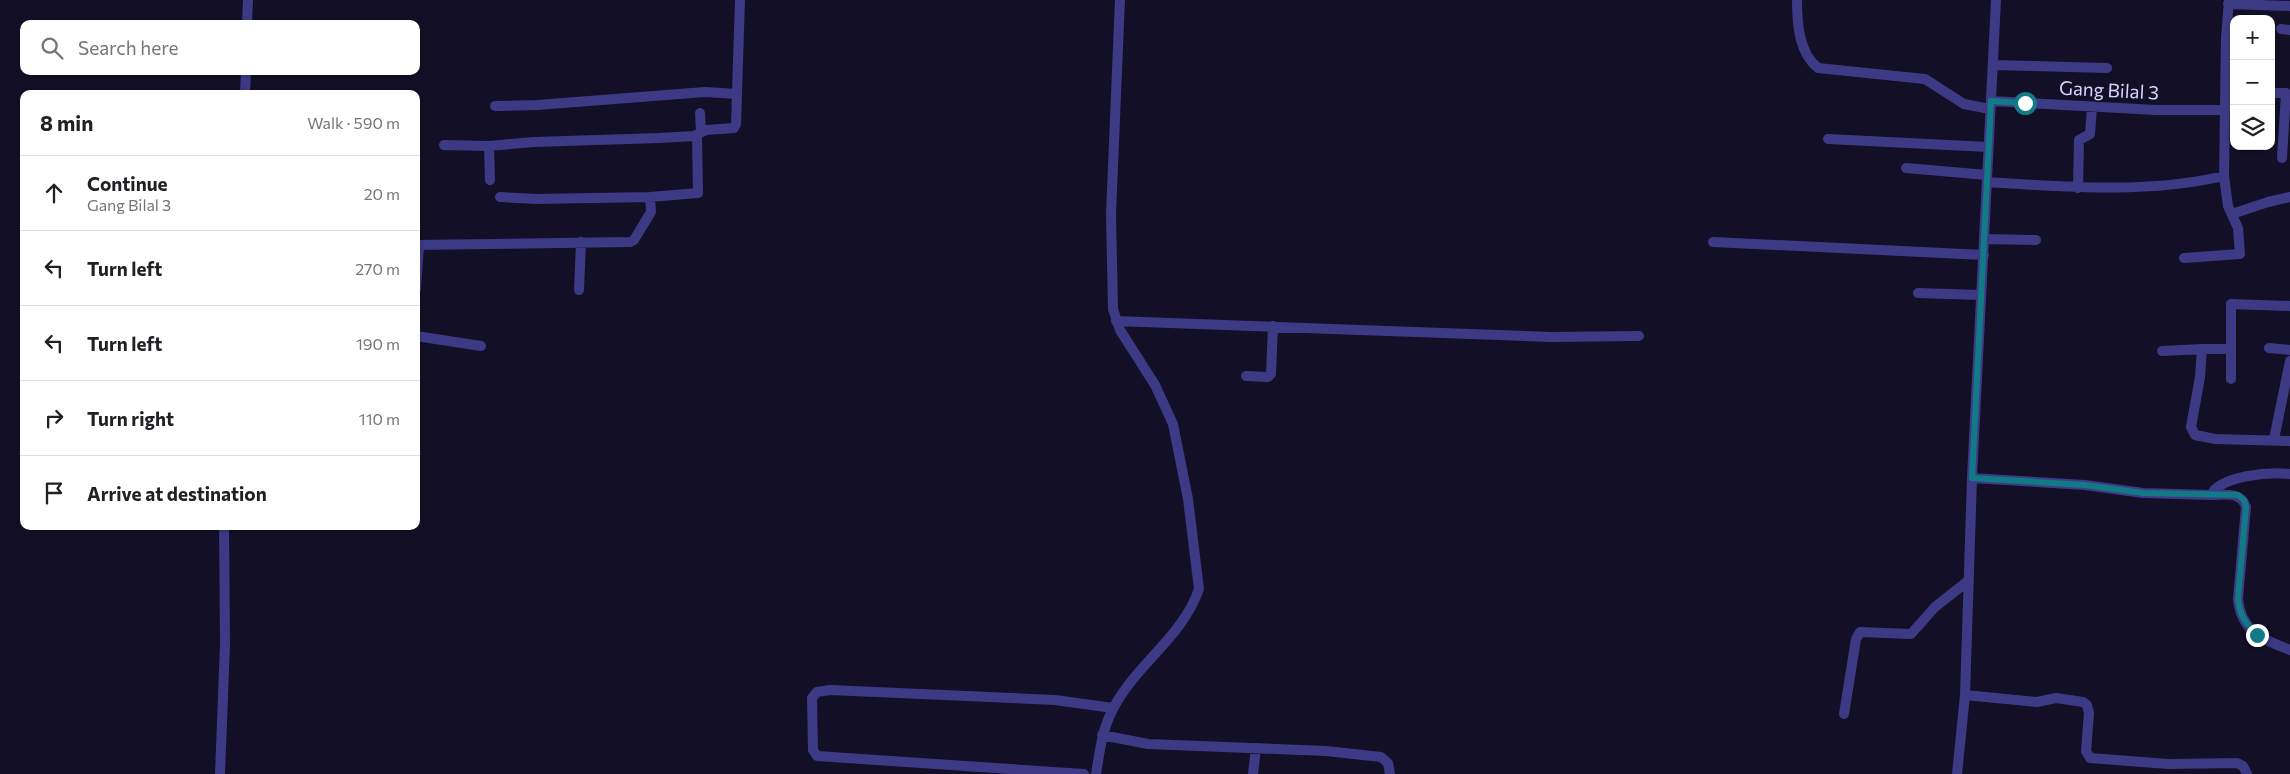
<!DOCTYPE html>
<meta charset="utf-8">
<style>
:root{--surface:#fff;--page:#f6f6f6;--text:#202124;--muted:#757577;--line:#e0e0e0}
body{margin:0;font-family:Commissioner,sans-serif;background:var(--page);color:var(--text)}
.controls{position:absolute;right:15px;top:15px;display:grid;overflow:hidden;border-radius:10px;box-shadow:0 1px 4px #0004}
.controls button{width:45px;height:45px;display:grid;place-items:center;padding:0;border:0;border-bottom:1px solid var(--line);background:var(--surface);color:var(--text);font:25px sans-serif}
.stop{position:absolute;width:15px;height:15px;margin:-11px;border:4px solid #127987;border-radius:50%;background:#fff}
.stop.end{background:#127987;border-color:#fff;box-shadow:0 1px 5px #0008}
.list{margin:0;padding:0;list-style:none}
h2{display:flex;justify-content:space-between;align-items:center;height:65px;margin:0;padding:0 20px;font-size:21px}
h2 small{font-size:16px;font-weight:400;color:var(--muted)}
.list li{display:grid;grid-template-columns:32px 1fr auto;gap:15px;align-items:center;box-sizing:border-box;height:75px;padding:0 20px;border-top:1px solid var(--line)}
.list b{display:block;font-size:19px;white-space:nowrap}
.list p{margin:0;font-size:16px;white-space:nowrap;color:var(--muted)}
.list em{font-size:16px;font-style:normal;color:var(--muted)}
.icon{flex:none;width:28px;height:28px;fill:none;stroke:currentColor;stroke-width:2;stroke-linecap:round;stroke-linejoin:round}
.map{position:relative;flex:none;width:2290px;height:774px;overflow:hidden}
.search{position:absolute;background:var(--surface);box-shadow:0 1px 4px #0004;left:20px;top:20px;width:400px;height:55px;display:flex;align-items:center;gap:12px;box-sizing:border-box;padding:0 18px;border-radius:10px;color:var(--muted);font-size:19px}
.panel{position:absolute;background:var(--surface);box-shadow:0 1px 4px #0004;left:20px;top:90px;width:400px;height:440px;border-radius:10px}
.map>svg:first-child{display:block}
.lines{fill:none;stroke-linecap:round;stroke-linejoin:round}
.street{stroke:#3d3a85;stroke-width:10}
.route{stroke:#127987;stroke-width:6}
.labels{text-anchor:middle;stroke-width:4;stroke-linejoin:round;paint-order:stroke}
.street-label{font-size:19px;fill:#d9d4ff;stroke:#130f26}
</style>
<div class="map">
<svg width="2290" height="774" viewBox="0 0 2290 774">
<rect width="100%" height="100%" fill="#130f26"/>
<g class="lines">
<path class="street" d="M 1797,0 C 1797,24 1799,53 1818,68 L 1925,79 L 1964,104 L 1990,109
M 2228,4 L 2290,6
M 247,24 L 248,0
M 2281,29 L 2290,30
M 1993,65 L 2107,68
M 2271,93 L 2286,93 L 2282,158
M 245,94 L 246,71
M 1991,101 L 2156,110 L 2225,110
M 495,106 L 537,105 L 705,92 L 737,94
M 700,113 L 701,131
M 1828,139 L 1988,147
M 444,145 L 489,146 L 534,142 L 660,138 L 694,136 L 706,130 L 734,128 L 736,124 L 740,0
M 489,146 L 490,180
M 1906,168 L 1987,175
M 1987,182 C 2065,187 2147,194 2224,176
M 2078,188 L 2079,140 L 2090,134 L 2092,107
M 500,197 L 536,199 L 650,197 L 698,193 L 697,135
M 2232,214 L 2268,202 L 2290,197
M 1984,239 L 2036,240
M 1713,242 L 1984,255
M 416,245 L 630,242 L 634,240 L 651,212 L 650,197
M 2184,258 L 2240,254 L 2238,228 L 2228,206 L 2224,176 L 2226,38 L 2229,0
M 416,289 L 419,245
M 579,290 L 581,242
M 1918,293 L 1981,295
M 1116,321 L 1551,337 L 1639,336
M 416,336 L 481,346
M 2269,348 L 2290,350
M 2202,349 L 2231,349
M 2162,351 L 2202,349 L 2200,377 L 2191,427 L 2195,435 L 2215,439 L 2290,441
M 1246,376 L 1268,377 L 1271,374 L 1273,326
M 2231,379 L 2231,304 L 2290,306
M 2274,439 L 2290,361
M 1972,478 L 2085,485 L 2143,493 L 2211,495 C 2221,475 2270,472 2290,474
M 2211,495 C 2225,495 2241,491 2246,507 L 2238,599 C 2241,632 2263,639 2290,650
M 1965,695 L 2037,702 L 2056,698 L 2083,702 L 2087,705 L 2089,713 L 2086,751 L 2090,758 L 2168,764 L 2237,763 L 2243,766 L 2247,774
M 1844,714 L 1856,639 L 1860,632 L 1911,634 L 1935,607 L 1968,581
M 1102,735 L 1148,744 L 1326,751 L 1381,757 L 1388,763 L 1390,774
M 220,774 L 225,644 L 224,526
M 1084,774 L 817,756 L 813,750 L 812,698 L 817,692 L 830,690 L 1055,700 L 1113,708
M 1096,774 C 1100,750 1102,729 1114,707 C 1137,664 1183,636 1199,589 L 1188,499 L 1173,424 L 1155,385 L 1120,330 L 1113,309 L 1111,214 L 1120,0
M 1253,774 L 1256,748
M 1957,774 L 1965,695 L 1972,478 L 1996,0"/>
</g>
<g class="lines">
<path class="route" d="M 2025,103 L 1991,101 L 1972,478 L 2085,485 L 2143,493 L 2238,495 L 2244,500 L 2246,507 L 2238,598 C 2239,615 2246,624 2257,635"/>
</g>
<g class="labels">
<g class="street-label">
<text transform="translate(2109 90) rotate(3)" y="7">Gang Bilal 3</text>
</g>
</g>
</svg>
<div class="controls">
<button>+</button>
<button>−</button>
<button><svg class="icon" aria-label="layers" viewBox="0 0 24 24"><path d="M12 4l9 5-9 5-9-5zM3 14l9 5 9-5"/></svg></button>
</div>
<div class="stop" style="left:2025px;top:103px"></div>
<div class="stop end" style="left:2257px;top:635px"></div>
<div class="search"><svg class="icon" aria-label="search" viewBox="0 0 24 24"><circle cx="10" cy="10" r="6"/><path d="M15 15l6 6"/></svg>Search here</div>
<section class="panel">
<h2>8 min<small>Walk · 590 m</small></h2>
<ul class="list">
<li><svg class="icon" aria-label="ahead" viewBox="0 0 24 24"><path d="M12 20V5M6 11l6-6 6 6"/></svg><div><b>Continue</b><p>Gang Bilal 3</p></div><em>20 m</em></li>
<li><svg class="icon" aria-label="left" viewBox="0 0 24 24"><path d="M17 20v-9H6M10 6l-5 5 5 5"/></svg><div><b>Turn left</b></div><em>270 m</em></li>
<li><svg class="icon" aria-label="left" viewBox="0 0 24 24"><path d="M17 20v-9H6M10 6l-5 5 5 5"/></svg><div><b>Turn left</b></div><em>190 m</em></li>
<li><svg class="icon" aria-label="right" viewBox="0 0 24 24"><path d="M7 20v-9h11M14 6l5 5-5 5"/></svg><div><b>Turn right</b></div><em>110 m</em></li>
<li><svg class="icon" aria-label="arrive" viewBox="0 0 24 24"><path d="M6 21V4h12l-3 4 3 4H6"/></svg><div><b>Arrive at destination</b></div></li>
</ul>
</section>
</div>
